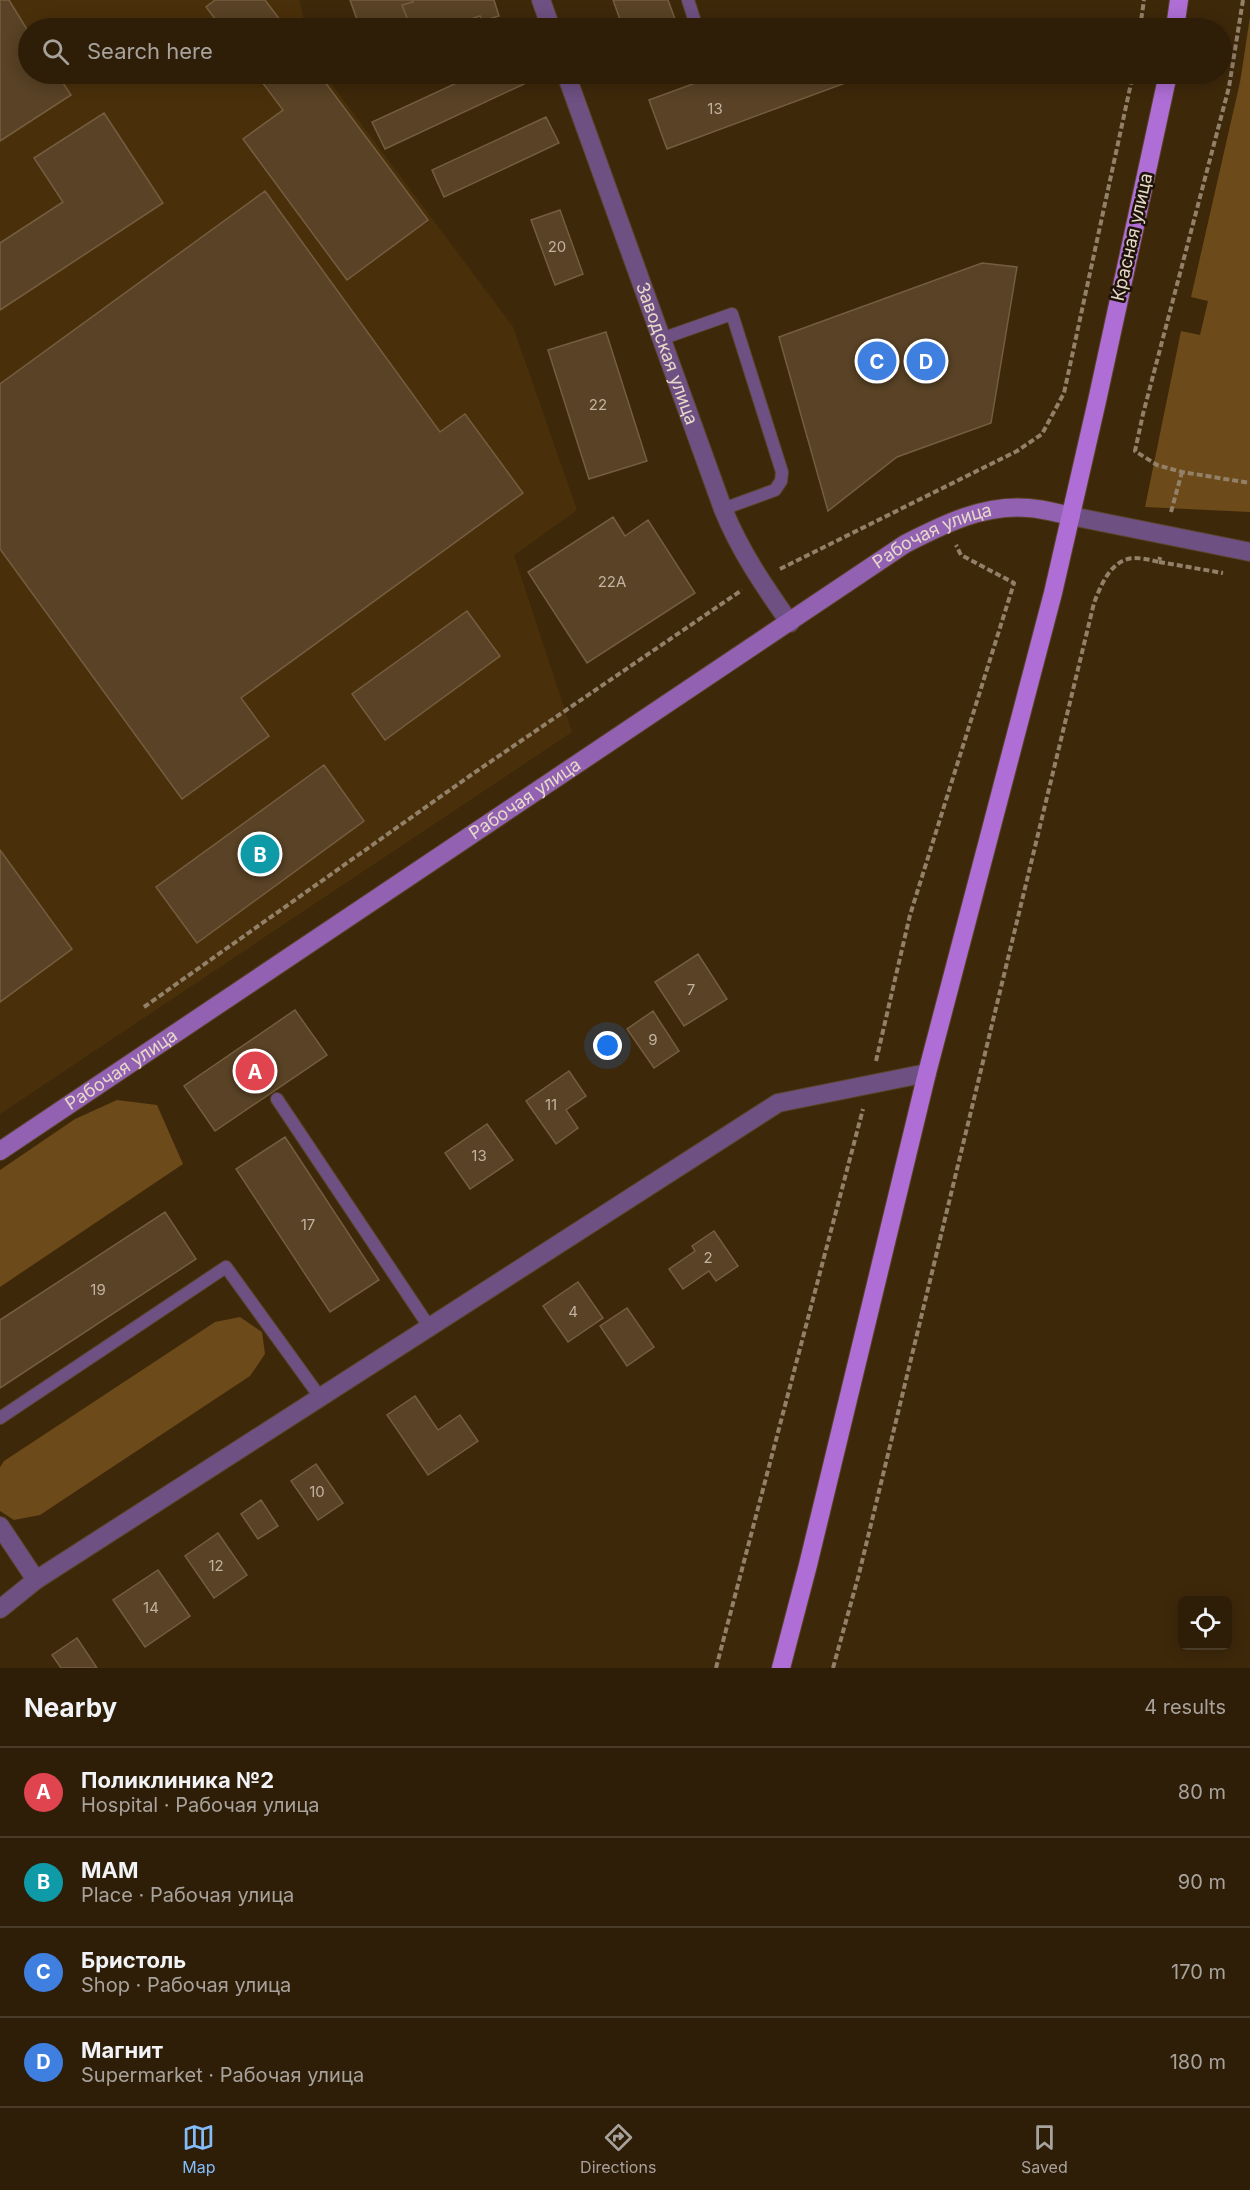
<!DOCTYPE html>
<meta charset="utf-8">
<style>
:root{--surface:#2e1e08;--page:#3a2b16;--text:#f1f3f6;--muted:#a7a29c;--line:#493c29;--accent:#83bcfb}
body{margin:0;font-family:Inter,sans-serif;background:var(--page);color:var(--text)}
.controls{position:absolute;right:18px;bottom:18px;display:grid;overflow:hidden;border-radius:9px;box-shadow:0 3px 15px #0003}
.controls button{width:54px;height:54px;display:grid;place-items:center;padding:0;border:0;border-bottom:2px solid var(--line);background:var(--surface);color:var(--text);font:30px sans-serif}
.you{position:absolute;left:608px;top:1046px;width:21px;height:21px;margin:-15px;border:4px solid #fff;border-radius:50%;background:#1a73e8;box-shadow:0 0 0 9px #1a73e833}
.badge{display:grid;place-items:center;width:39px;height:39px;border-radius:50%;background:var(--accent);color:#fff;font-size:20px;font-weight:700}
.pin{position:absolute;translate:-50% -50%;border:3px solid #fff;box-shadow:0 2px 6px #0006}
.list{margin:0;padding:0;list-style:none}
h2{display:flex;justify-content:space-between;align-items:center;height:78px;margin:0;padding:0 24px;font-size:26px}
h2 small{font-size:20px;font-weight:400;color:var(--muted)}
.list li{display:grid;grid-template-columns:39px 1fr auto;gap:18px;align-items:center;box-sizing:border-box;height:90px;padding:0 24px;border-top:2px solid var(--line)}
.list b{display:block;font-size:22px;white-space:nowrap}
.list p{margin:0;font-size:20px;white-space:nowrap;color:var(--muted)}
.list em{font-size:20px;font-style:normal;color:var(--muted)}
.icon{flex:none;width:33px;height:33px;fill:none;stroke:currentColor;stroke-width:2;stroke-linecap:round;stroke-linejoin:round}
.map{position:relative;flex:none;width:1250px;height:1668px;overflow:hidden}
.search{position:absolute;background:var(--surface);box-shadow:0 3px 15px #0003;left:18px;right:18px;top:18px;height:66px;display:flex;align-items:center;gap:15px;box-sizing:border-box;padding:0 21px;border-radius:33px;color:var(--muted);font-size:22px}
.sheet{height:438px;background:var(--surface)}
nav{display:flex;justify-content:space-around;align-items:center;box-sizing:border-box;height:84px;border-top:2px solid var(--line);background:var(--surface);font-size:16px;color:var(--muted)}
nav a{display:grid;justify-items:center;gap:3px}
nav .on{color:var(--accent)}
.map>svg:first-child{display:block}
.built{fill:#4a300a}
.green{fill:#6d4a19}
.building{fill:#594225;stroke:#755d40;stroke-width:1.5}
.lines{fill:none;stroke-linecap:round;stroke-linejoin:round}
.lane-casing{stroke:#594428;stroke-width:14}
.street-casing{stroke:#594428;stroke-width:20}
.secondary-casing{stroke:#594428;stroke-width:20}
.primary-casing{stroke:#594428;stroke-width:20}
.path{stroke:#928069;stroke-width:4;stroke-dasharray:6 3;stroke-linecap:butt}
.lane{stroke:#6e5082;stroke-width:12}
.street{stroke:#6e5082;stroke-width:18}
.secondary{stroke:#9261b1;stroke-width:18}
.primary{stroke:#ae6ed5;stroke-width:18}
.labels{text-anchor:middle;stroke-width:5;stroke-linejoin:round;paint-order:stroke}
.number-label{font-size:15px;fill:#c3b29f}
.street-label{font-size:18px;fill:#e6d8c8;stroke:#1d1307}
</style>
<div class="map">
<svg width="1250" height="1668" viewBox="0 0 1250 1668">
<rect width="100%" height="100%" fill="#3e280a"/>
<path class="built" d="M 0,0 L 299,0 L 306,28 L 28,28 L 28,74 L 324,74 L 513,327 L 577,510 L 514,555 L 572,732 L 0,1114 Z"/>
<path class="green" d="M 1250,17 L 1250,512 L 1145,507 L 1181,331 L 1200,335 L 1208,301 L 1191,297 L 1240,82 Z
M 117,1100 L 157,1105 L 183,1164 L 0,1287 L 0,1170 L 75,1119 Z
M 240,1317 L 262,1332 L 265,1354 L 250,1376 L 40,1515 L 14,1520 L 0,1511 L 0,1467 L 4,1461 L 215,1322 Z"/>
<path class="building" d="M 0,0 L 9,0 L 28,31 L 28,74 L 57,74 L 71,95 L 0,141 Z
M 215,0 L 265,0 L 286,28 L 222,28 L 206,7 Z
M 350,0 L 412,0 L 413,2 L 402,5 L 411,28 L 360,28 Z
M 412,0 L 494,0 L 499,16 L 482,21 L 480,16 L 444,28 L 411,28 L 402,5 L 413,2 Z
M 613,0 L 668,0 L 675,19 L 647,28 L 623,28 Z
M 256,74 L 319,74 L 428,220 L 347,280 L 243,139 L 283,110 Z
M 476,74 L 520,74 L 524,84 L 385,149 L 372,122 Z
M 720,74 L 854,74 L 856,79 L 667,149 L 649,100 Z
M 104,113 L 163,203 L 0,310 L 0,243 L 63,202 L 34,158 Z
M 546,117 L 559,143 L 444,197 L 432,170 Z
M 265,191 L 440,432 L 465,414 L 523,493 L 241,698 L 269,736 L 182,799 L 0,549 L 0,384 Z
M 560,210 L 583,274 L 555,285 L 531,220 Z
M 982,263 L 1017,267 L 991,423 L 897,457 L 828,511 L 779,337 Z
M 606,332 L 647,461 L 589,479 L 548,350 Z
M 613,517 L 625,536 L 648,520 L 695,593 L 587,663 L 528,572 Z
M 467,611 L 500,656 L 385,740 L 352,694 Z
M 324,765 L 364,821 L 197,943 L 156,887 Z
M 0,850 L 72,949 L 0,1002 Z
M 698,954 L 727,999 L 684,1026 L 655,982 Z
M 295,1010 L 327,1055 L 215,1131 L 184,1086 Z
M 653,1011 L 679,1051 L 654,1068 L 627,1029 Z
M 569,1071 L 586,1096 L 566,1110 L 578,1128 L 556,1144 L 526,1101 Z
M 487,1124 L 513,1160 L 470,1189 L 445,1153 Z
M 285,1137 L 379,1280 L 330,1312 L 236,1169 Z
M 165,1212 L 196,1259 L 0,1388 L 0,1320 Z
M 714,1231 L 738,1266 L 716,1281 L 709,1271 L 683,1289 L 669,1269 L 695,1251 L 692,1246 Z
M 578,1282 L 603,1318 L 568,1342 L 543,1306 Z
M 627,1308 L 654,1347 L 627,1366 L 600,1326 Z
M 415,1396 L 438,1430 L 460,1415 L 478,1441 L 428,1475 L 387,1415 Z
M 316,1464 L 343,1503 L 318,1520 L 291,1481 Z
M 261,1500 L 278,1526 L 258,1539 L 241,1514 Z
M 218,1533 L 247,1575 L 214,1598 L 185,1556 Z
M 158,1570 L 190,1616 L 145,1647 L 113,1600 Z
M 77,1638 L 97,1668 L 61,1668 L 52,1655 Z"/>
<g class="lines">
<g class="lane-casing">
<path id="lane" d="M 688,0 L 697,28
M 661,339 L 732,314 L 782,472 L 781,481 L 775,490 L 723,509
M 277,1099 L 430,1328
M 0,1418 L 226,1267 L 320,1397"/>
</g>
<g class="street-casing">
<g id="street">
<path d="M 541,0 L 551,28"/>
<path id="s1" d="M 566,74 L 723,509 C 740,551 764,586 790,623"/>
<path d="M 1071,516 L 1250,552"/>
<path d="M 0,1526 L 36,1580"/>
<path d="M 0,1609 L 36,1580 L 778,1103 L 927,1073"/>
</g>
</g>
<g class="secondary-casing">
<g id="secondary">
<path id="s2" d="M 0,1151 L 905,544 C 944,524 984,504 1029,508 C 1043,509 1057,513 1071,516"/>
</g>
</g>
<g class="primary-casing">
<path id="primary" d="M 1175,28 L 1179,0
M 781,1668 L 808,1565 L 927,1073 L 1053,593 L 1097,401 L 1168,74"/>
</g>
<path class="path" d="M 1243,0 L 1229,87 L 1143,414 L 1135,451 L 1157,465 L 1182,472 L 1250,483
M 1140,28 L 1144,0
M 1171,512 L 1182,472
M 1159,562 L 1223,573
M 780,569 L 1017,451 L 1042,434 L 1064,393 L 1133,74
M 144,1007 L 471,775 L 742,590
M 876,1061 L 910,915 L 1014,583 L 961,555 L 956,545
M 716,1668 L 863,1109
M 833,1668 L 859,1574 L 1094,603 C 1101,585 1111,559 1134,558 C 1142,558 1151,560 1159,562 L 1160,557"/>
<use href="#lane" class="lane"/>
<use href="#street" class="street"/>
<use href="#secondary" class="secondary"/>
<use href="#primary" class="primary"/>
</g>
<g class="labels">
<g class="number-label">
<text x="715" y="114">13</text>
<text x="557" y="252">20</text>
<text x="598" y="410">22</text>
<text x="612" y="587">22А</text>
<text x="691" y="995">7</text>
<text x="653" y="1045">9</text>
<text x="551" y="1110">11</text>
<text x="479" y="1161">13</text>
<text x="308" y="1230">17</text>
<text x="708" y="1263">2</text>
<text x="98" y="1295">19</text>
<text x="573" y="1317">4</text>
<text x="317" y="1497">10</text>
<text x="216" y="1571">12</text>
<text x="151" y="1613">14</text>
</g>
<g class="street-label">
<text transform="translate(1132 237) rotate(-77)" y="6">Красная улица</text>
<text dy="6" stroke="none"><textPath href="#s1" startOffset="297">Заводская улица</textPath></text>
<text dy="6" stroke="none"><textPath href="#s2" startOffset="1118">Рабочая улица</textPath></text>
<text dy="6" stroke="none"><textPath href="#s2" startOffset="632">Рабочая улица</textPath></text>
<text dy="6" stroke="none"><textPath href="#s2" startOffset="146">Рабочая улица</textPath></text>
</g>
</g>
</svg>
<div class="controls">
<button><svg class="icon" aria-label="locate" viewBox="0 0 24 24"><circle cx="12" cy="12" r="6"/><path d="M12 2v4M12 18v4M2 12h4M18 12h4"/></svg></button>
</div>
<div class="you"></div>
<div class="pin badge" style="left:255px;top:1071px;background:#e0444e">A</div>
<div class="pin badge" style="left:260px;top:854px;background:#0f9aa8">B</div>
<div class="pin badge" style="left:877px;top:361px;background:#3f7fe0">C</div>
<div class="pin badge" style="left:926px;top:361px;background:#3f7fe0">D</div>
<div class="search"><svg class="icon" aria-label="search" viewBox="0 0 24 24"><circle cx="10" cy="10" r="6"/><path d="M15 15l6 6"/></svg>Search here</div>
</div>
<section class="sheet">
<h2>Nearby<small>4 results</small></h2>
<ul class="list">
<li><span class="badge" style="background:#e0444e">A</span><div><b>Поликлиника №2</b><p>Hospital · Рабочая улица</p></div><em>80 m</em></li>
<li><span class="badge" style="background:#0f9aa8">B</span><div><b>МАМ</b><p>Place · Рабочая улица</p></div><em>90 m</em></li>
<li><span class="badge" style="background:#3f7fe0">C</span><div><b>Бристоль</b><p>Shop · Рабочая улица</p></div><em>170 m</em></li>
<li><span class="badge" style="background:#3f7fe0">D</span><div><b>Магнит</b><p>Supermarket · Рабочая улица</p></div><em>180 m</em></li>
</ul>
</section>
<nav>
<a class="on"><svg class="icon" aria-label="map" viewBox="0 0 24 24"><path d="M3 6l6-2 6 2 6-2v14l-6 2-6-2-6 2zM9 4v14M15 6v14"/></svg>Map</a>
<a><svg class="icon" aria-label="directions" viewBox="0 0 24 24"><path d="M12 3l9 9-9 9-9-9zM9 14v-3h6M13 9l2 2-2 2"/></svg>Directions</a>
<a><svg class="icon" aria-label="saved" viewBox="0 0 24 24"><path d="M7 4h10v16l-5-4-5 4z"/></svg>Saved</a>
</nav>
